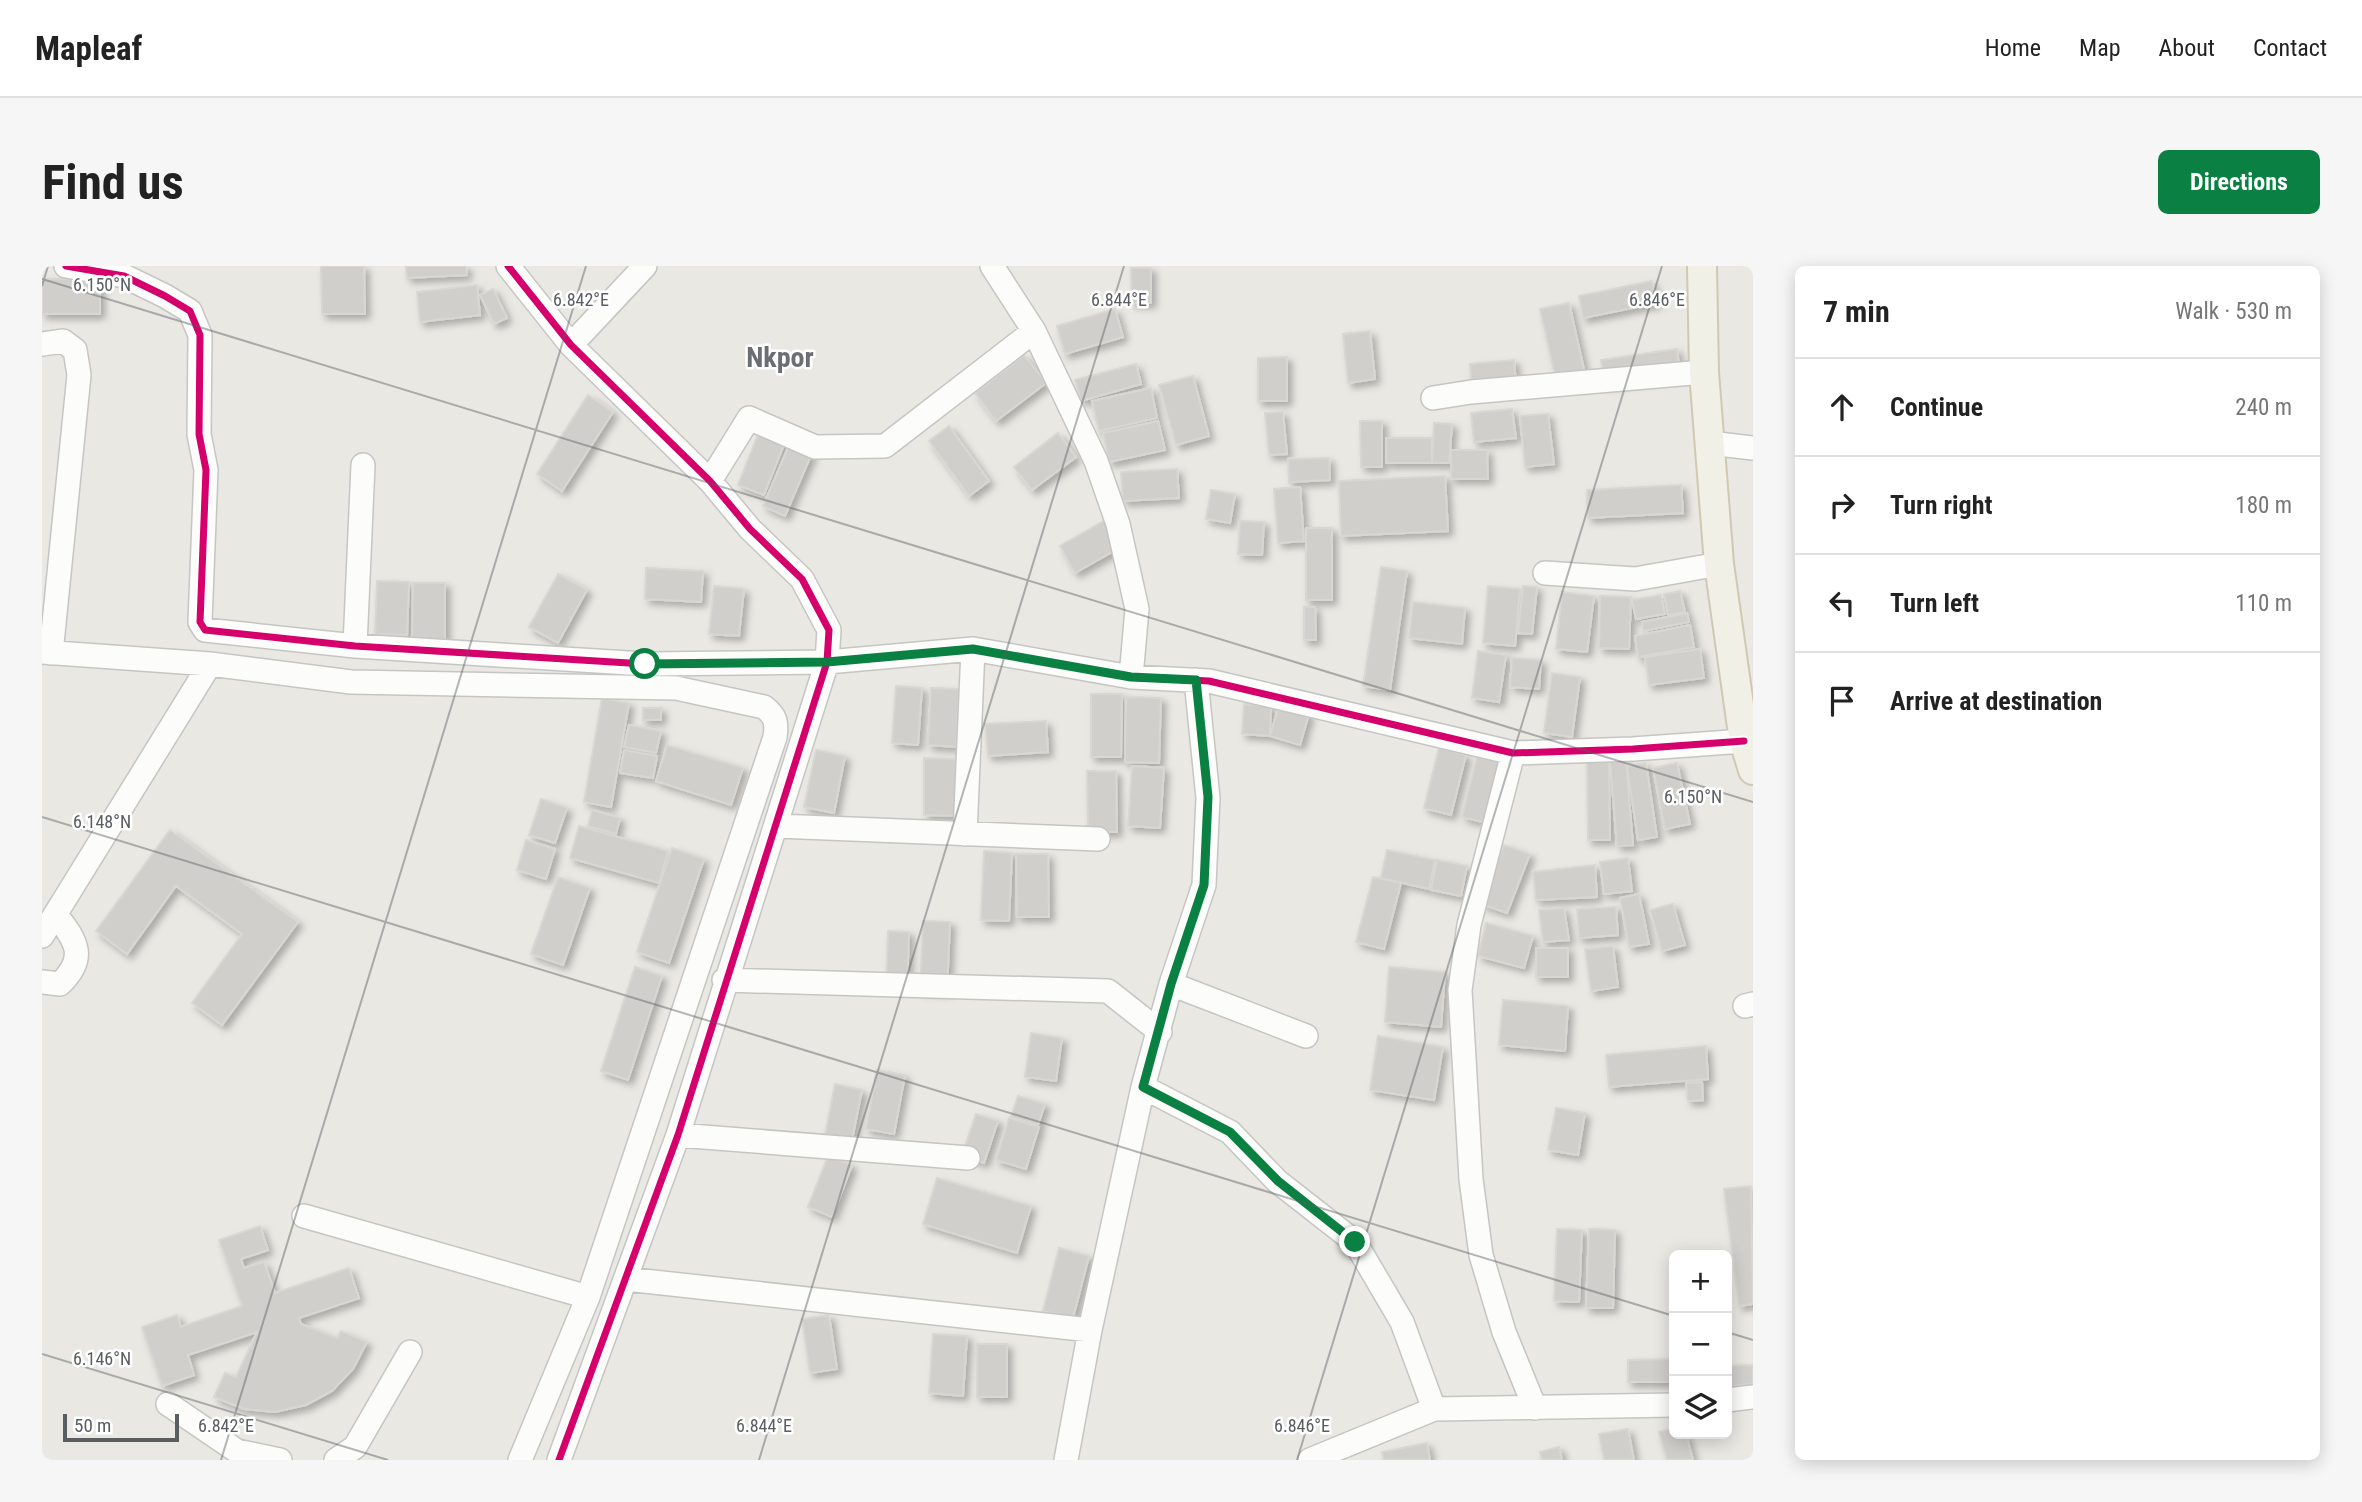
<!DOCTYPE html>
<meta charset="utf-8">
<style>
:root{--surface:#fff;--page:#f6f6f6;--text:#222;--muted:#767676;--line:#e0e0e0;--accent:#0b8043}
body{margin:0;font-family:"Roboto Condensed",sans-serif;background:var(--page);color:var(--text)}
.controls{position:absolute;right:21px;bottom:21px;display:grid;overflow:hidden;border-radius:10px;box-shadow:0 4px 18px #0003}
.controls button{width:63px;height:63px;display:grid;place-items:center;padding:0;border:0;border-bottom:2px solid var(--line);background:var(--surface);color:var(--text);font:35px sans-serif}
.scale{position:absolute;left:21px;bottom:18px;width:116px;box-sizing:border-box;padding-left:7px;border:4px solid #5a5d61;border-top:0;font-size:19px;line-height:24px;white-space:nowrap;color:#5a5d61;-webkit-text-stroke:5px #fff;paint-order:stroke}
.stop{position:absolute;width:21px;height:21px;margin:-16px;border:5px solid #0b8043;border-radius:50%;background:#fff}
.stop.end{background:#0b8043;border-color:#fff;box-shadow:0 2px 7px #0008}
.list{margin:0;padding:0;list-style:none}
h2{display:flex;justify-content:space-between;align-items:center;height:91px;margin:0;padding:0 28px;font-size:30px}
h2 small{font-size:23px;font-weight:400;color:var(--muted)}
.list li{display:grid;grid-template-columns:46px 1fr auto;gap:21px;align-items:center;box-sizing:border-box;height:98px;padding:0 28px;border-top:2px solid var(--line)}
.list b{display:block;font-size:26px;white-space:nowrap}
.list em{font-size:23px;font-style:normal;color:var(--muted)}
.icon{flex:none;width:38px;height:38px;fill:none;stroke:currentColor;stroke-width:2;stroke-linecap:round;stroke-linejoin:round}
.map{position:relative;flex:none;width:1711px;height:1194px;overflow:hidden;border-radius:10px}
header{display:flex;align-items:center;gap:42px;box-sizing:border-box;height:98px;padding:0 35px;background:var(--surface);border-bottom:2px solid var(--line)}
header strong{font-size:33px}
nav{display:flex;gap:38px;margin-inline-start:auto;font-size:24px}
.intro{display:flex;align-items:center;justify-content:space-between;box-sizing:border-box;height:168px;padding:0 42px}
h1{margin:0;font-size:49px}
.button{padding:18px 32px;border-radius:10px;background:var(--accent);color:#fff;font-size:24px;font-weight:700}
main{display:flex;gap:42px;padding:0 42px}
aside{flex:1;background:var(--surface);border-radius:10px;box-shadow:0 4px 18px #0003}
.map>svg:first-child{display:block}
.building{fill:#d0cfcc;stroke:#d8d7d2;stroke-width:2;filter:url(#shadow)}
.lines{fill:none;stroke-linecap:round;stroke-linejoin:round}
.minor-casing{stroke:#c5c5c4;stroke-width:26}
.major-casing{stroke:#cfc9b4;stroke-width:32}
.minor{stroke:#fcfcfb;stroke-width:23}
.major{stroke:#f1f0e6;stroke-width:28}
.cycleway-casing{stroke:#fff;stroke-width:11}
.cycleway{stroke:#d6006c;stroke-width:7}
.route{stroke:#0b8043;stroke-width:9}
.ticks{fill:none;stroke:#5a5d61;stroke-width:2;stroke-opacity:0.45}
.labels{text-anchor:middle;stroke-width:5;stroke-linejoin:round;paint-order:stroke}
.district-label{font-size:28px;font-weight:bold;fill:#6b6f73;stroke:#fff}
.ticks-label{font-size:18px;text-anchor:middle;fill:#5a5d61;stroke:#fff;stroke-width:5;stroke-linejoin:round;paint-order:stroke}
</style>
<header>
<strong>Mapleaf</strong>
<nav><a>Home</a><a>Map</a><a>About</a><a>Contact</a></nav>
</header>
<div class="intro"><h1>Find us</h1><a class="button">Directions</a></div>
<main>
<div class="map">
<svg width="1711" height="1194" viewBox="0 0 1711 1194">
<defs>
<filter id="shadow"><feDropShadow dx="4.5" dy="4.5" stdDeviation="3.5" flood-color="#0004"/></filter>
</defs>
<rect width="100%" height="100%" fill="#e9e8e3"/>
<path class="building" d="M 279,0 L 322,0 L 323,48 L 280,48 Z
M 364,0 L 424,0 L 425,9 L 365,12 Z
M 1089,2 L 1109,2 L 1109,37 L 1090,37 Z
M 0,13 L 58,13 L 58,48 L 0,48 Z
M 1610,15 L 1615,37 L 1541,52 L 1537,30 Z
M 435,19 L 438,49 L 378,56 L 375,26 Z
M 451,23 L 465,52 L 452,58 L 438,29 Z
M 1527,37 L 1543,108 L 1514,114 L 1498,43 Z
M 1073,43 L 1081,71 L 1023,88 L 1015,60 Z
M 1328,65 L 1333,113 L 1306,117 L 1301,68 Z
M 1635,83 L 1638,108 L 1563,118 L 1559,94 Z
M 982,89 L 1004,117 L 954,155 L 933,127 Z
M 1245,91 L 1245,135 L 1216,135 L 1216,92 Z
M 1472,94 L 1474,118 L 1430,122 L 1428,98 Z
M 1094,98 L 1099,118 L 1039,135 L 1033,114 Z
M 1151,110 L 1167,170 L 1134,179 L 1117,119 Z
M 1109,122 L 1115,152 L 1057,165 L 1050,135 Z
M 546,129 L 571,146 L 520,225 L 495,208 Z
M 1470,143 L 1474,172 L 1432,176 L 1429,147 Z
M 1241,146 L 1245,188 L 1227,189 L 1223,147 Z
M 1506,148 L 1512,198 L 1483,201 L 1478,150 Z
M 1116,155 L 1123,184 L 1067,196 L 1061,167 Z
M 1318,155 L 1340,155 L 1340,201 L 1319,201 Z
M 1392,157 L 1410,158 L 1407,197 L 1390,197 Z
M 907,160 L 947,215 L 927,230 L 887,175 Z
M 719,161 L 745,171 L 722,229 L 696,219 Z
M 1016,167 L 1034,191 L 990,224 L 972,201 Z
M 1344,172 L 1390,172 L 1390,197 L 1344,197 Z
M 748,177 L 770,187 L 743,250 L 721,240 Z
M 1409,184 L 1445,184 L 1446,213 L 1409,213 Z
M 1287,192 L 1288,214 L 1247,216 L 1246,193 Z
M 1135,203 L 1137,232 L 1081,235 L 1079,206 Z
M 1403,210 L 1406,265 L 1299,270 L 1297,215 Z
M 1639,219 L 1641,247 L 1546,252 L 1545,224 Z
M 1258,221 L 1262,275 L 1236,277 L 1232,223 Z
M 1169,224 L 1193,228 L 1188,257 L 1164,253 Z
M 1063,254 L 1079,281 L 1033,307 L 1018,280 Z
M 1198,255 L 1222,256 L 1220,289 L 1196,288 Z
M 1264,262 L 1290,262 L 1290,334 L 1264,334 Z
M 1339,301 L 1365,305 L 1348,424 L 1321,420 Z
M 604,302 L 661,305 L 659,336 L 603,333 Z
M 516,308 L 545,324 L 516,377 L 487,361 Z
M 335,315 L 367,316 L 365,369 L 333,368 Z
M 371,317 L 403,317 L 403,373 L 370,373 Z
M 672,320 L 702,323 L 697,370 L 667,368 Z
M 1446,320 L 1478,323 L 1473,380 L 1441,377 Z
M 1481,320 L 1495,321 L 1490,368 L 1476,367 Z
M 1638,325 L 1643,346 L 1626,349 L 1622,328 Z
M 1520,326 L 1552,330 L 1545,386 L 1514,383 Z
M 1619,329 L 1623,348 L 1594,353 L 1590,334 Z
M 1558,330 L 1589,331 L 1587,383 L 1557,382 Z
M 1371,336 L 1423,342 L 1420,378 L 1367,372 Z
M 1262,341 L 1273,341 L 1274,374 L 1262,374 Z
M 1645,347 L 1647,356 L 1601,365 L 1600,356 Z
M 1648,359 L 1652,381 L 1596,391 L 1593,370 Z
M 1658,383 L 1662,412 L 1607,419 L 1603,391 Z
M 1436,385 L 1464,389 L 1457,436 L 1430,432 Z
M 1470,392 L 1499,394 L 1497,423 L 1468,421 Z
M 1510,407 L 1538,411 L 1530,471 L 1502,467 Z
M 854,420 L 880,422 L 876,479 L 850,477 Z
M 889,422 L 917,423 L 914,481 L 886,479 Z
M 1049,428 L 1080,428 L 1079,491 L 1049,491 Z
M 1084,431 L 1119,432 L 1117,497 L 1083,496 Z
M 560,432 L 587,437 L 569,541 L 542,536 Z
M 1202,438 L 1229,440 L 1228,470 L 1200,468 Z
M 1237,439 L 1267,448 L 1258,479 L 1228,470 Z
M 601,442 L 619,442 L 619,454 L 601,454 Z
M 1004,455 L 1006,486 L 946,490 L 943,458 Z
M 587,459 L 619,465 L 614,487 L 582,481 Z
M 625,479 L 701,502 L 689,539 L 614,515 Z
M 1397,482 L 1424,489 L 1409,549 L 1382,542 Z
M 582,484 L 615,490 L 611,512 L 578,507 Z
M 774,484 L 803,490 L 792,547 L 762,541 Z
M 1435,491 L 1460,497 L 1445,557 L 1420,551 Z
M 882,492 L 915,493 L 914,550 L 882,549 Z
M 1545,492 L 1567,492 L 1568,574 L 1546,574 Z
M 1584,494 L 1591,579 L 1575,580 L 1568,496 Z
M 1604,497 L 1615,571 L 1596,574 L 1585,500 Z
M 1635,497 L 1648,558 L 1623,563 L 1611,502 Z
M 1090,500 L 1122,502 L 1118,562 L 1086,560 Z
M 1045,505 L 1074,505 L 1075,566 L 1046,566 Z
M 499,533 L 525,542 L 513,577 L 487,569 Z
M 550,544 L 578,552 L 574,568 L 546,560 Z
M 537,560 L 626,585 L 617,617 L 528,592 Z
M 128,564 L 256,656 L 180,759 L 150,737 L 200,668 L 134,620 L 85,688 L 54,665 Z
M 484,574 L 513,583 L 504,613 L 475,604 Z
M 1462,579 L 1488,588 L 1465,647 L 1439,638 Z
M 630,582 L 662,593 L 627,697 L 595,686 Z
M 1345,584 L 1393,594 L 1387,623 L 1339,612 Z
M 942,585 L 970,587 L 967,655 L 939,654 Z
M 974,588 L 1006,588 L 1007,651 L 975,651 Z
M 1586,592 L 1590,625 L 1562,628 L 1558,596 Z
M 1395,594 L 1425,600 L 1419,630 L 1389,624 Z
M 1553,599 L 1555,631 L 1494,634 L 1491,606 Z
M 516,611 L 548,622 L 521,699 L 489,688 Z
M 1331,611 L 1359,617 L 1342,683 L 1314,676 Z
M 1597,628 L 1607,678 L 1587,681 L 1578,632 Z
M 1631,638 L 1643,679 L 1620,685 L 1608,644 Z
M 1574,641 L 1576,669 L 1537,672 L 1535,643 Z
M 1522,642 L 1527,674 L 1501,676 L 1497,644 Z
M 881,655 L 908,656 L 905,725 L 878,724 Z
M 1444,657 L 1491,670 L 1482,702 L 1436,690 Z
M 846,665 L 867,666 L 865,720 L 844,719 Z
M 1571,680 L 1576,721 L 1549,725 L 1543,683 Z
M 1494,682 L 1526,682 L 1526,711 L 1494,711 Z
M 593,701 L 620,710 L 586,814 L 559,805 Z
M 1347,701 L 1403,706 L 1399,761 L 1343,756 Z
M 1461,734 L 1526,740 L 1523,785 L 1457,779 Z
M 989,767 L 1020,772 L 1014,815 L 983,811 Z
M 1336,770 L 1401,781 L 1392,834 L 1328,824 Z
M 1664,780 L 1666,813 L 1567,821 L 1564,789 Z
M 835,804 L 863,809 L 852,868 L 824,863 Z
M 1660,816 L 1661,834 L 1646,835 L 1644,817 Z
M 793,818 L 820,824 L 809,879 L 782,874 Z
M 976,830 L 1003,838 L 996,859 L 969,851 Z
M 1514,842 L 1543,847 L 1536,889 L 1506,884 Z
M 934,848 L 956,855 L 942,897 L 920,889 Z
M 967,852 L 997,861 L 984,903 L 954,894 Z
M 786,890 L 810,899 L 790,951 L 766,941 Z
M 895,912 L 989,940 L 975,987 L 881,958 Z
M 1709,920 L 1711,1038 L 1697,1040 L 1682,923 Z
M 218,960 L 226,984 L 199,993 L 202,1002 L 222,996 L 233,1027 L 307,1002 L 317,1032 L 257,1052 L 259,1058 L 295,1072 L 299,1065 L 325,1076 L 311,1103 L 290,1125 L 264,1139 L 233,1146 L 202,1143 L 172,1131 L 183,1107 L 194,1111 L 215,1066 L 146,1089 L 152,1109 L 120,1120 L 100,1061 L 135,1049 L 139,1061 L 200,1040 L 177,974 Z
M 1515,963 L 1540,964 L 1537,1036 L 1512,1035 Z
M 1547,963 L 1573,964 L 1571,1042 L 1544,1042 Z
M 1017,982 L 1047,990 L 1031,1052 L 1001,1045 Z
M 787,1049 L 795,1103 L 768,1107 L 760,1053 Z
M 891,1068 L 925,1070 L 921,1130 L 887,1127 Z
M 935,1078 L 965,1078 L 965,1131 L 935,1131 Z
M 1632,1093 L 1632,1116 L 1586,1116 L 1586,1094 Z
M 1711,1099 L 1711,1118 L 1685,1120 L 1685,1100 Z
M 1632,1162 L 1632,1168 L 1644,1168 L 1651,1194 L 1625,1194 L 1617,1166 Z
M 1586,1163 L 1592,1194 L 1562,1194 L 1557,1168 Z
M 1385,1177 L 1388,1194 L 1342,1194 L 1340,1186 Z
M 1517,1181 L 1520,1194 L 1500,1194 L 1498,1186 Z"/>
<g class="lines">
<g class="minor-casing">
<path id="minor" d="M 24,0 L 82,10 L 123,30 L 148,45 L 158,69 L 157,168 L 164,204 L 158,356 L 163,364 L 313,380 L 603,398 L 785,396 L 931,383 L 1089,411 L 1167,415 L 1471,487 L 1591,483 L 1702,475
M 466,0 L 529,79 L 668,215 L 708,263 L 760,313 L 787,364 L 785,396 L 636,869 L 517,1194
M 950,0 L 992,65 L 1054,195 L 1076,258 L 1095,343 L 1089,411
M 0,78 L 21,75 L 33,84 L 37,109 L 9,387
M 529,79 L 603,0
M 1391,132 L 1429,126 L 1662,106
M 1668,177 L 1711,182
M 668,215 L 707,152 L 773,181 L 843,180 L 992,65
M 1503,307 L 1593,313 L 1677,298
M 313,380 L 321,199
M 0,386 L 168,398 L 309,416 L 634,422 L 722,441 C 734,450 735,457 733,471 L 546,1031 L 478,1194
M 1471,487 L 1427,659 L 1418,724 L 1429,913 L 1439,989 L 1462,1066 L 1493,1142
M 735,560 L 1056,573
M 923,568 L 931,383
M 0,670 L 168,398
M 682,714 L 1066,725 L 1118,766
M 0,716 L 18,718 C 45,692 35,676 15,650
M 1129,718 L 1264,770
M 1703,740 L 1711,738
M 1101,821 L 1188,866 L 1235,915 L 1313,976 L 1360,1056 L 1392,1143
M 636,869 L 926,892
M 262,950 L 546,1031
M 584,1013 L 1048,1064
M 1685,1134 L 1711,1131
M 126,1138 L 195,1185 L 238,1194
M 294,1194 L 313,1181 L 368,1086
M 1024,1194 L 1048,1064 L 1101,821 L 1129,718 L 1162,619 L 1166,532 L 1154,414
M 1268,1194 L 1392,1143 L 1632,1139"/>
</g>
<g class="major-casing">
<path id="major" d="M 1660,0 L 1662,106 L 1677,298 L 1702,475 L 1711,504"/>
</g>
<use href="#minor" class="minor"/>
<use href="#major" class="major"/>
<g class="cycleway-casing">
<path id="cycleway" d="M 24,0 L 82,10 L 123,30 L 148,45 L 158,69 L 157,168 L 164,204 L 158,356 L 163,364 L 313,380 L 603,398 L 785,396 L 931,383 L 1089,411 L 1167,415 L 1471,487 L 1591,483 L 1702,475
M 466,0 L 529,79 L 668,215 L 708,263 L 760,313 L 787,364 L 785,396 L 636,869 L 517,1194"/>
</g>
<use href="#cycleway" class="cycleway"/>
</g>
<g class="lines">
<path class="route" d="M 603,398 L 785,396 L 931,383 L 1089,411 L 1154,414 L 1166,531 L 1162,619 L 1129,718 L 1101,821 L 1188,866 L 1236,915 L 1313,976"/>
</g>
<path class="ticks" d="M 0,13 L 1711,536M 0,20 L 6,0M 0,551 L 1632,1050M 1685,1066 L 1711,1074M 0,1088 L 346,1194M 179,1194 L 544,0M 717,1194 L 1082,0M 1255,1194 L 1620,0"/>
<g class="labels">
<g class="district-label">
<text x="738" y="101">Nkpor</text>
</g>
</g>
<g class="ticks-label">
<text x="60" y="25">6.150°N</text>
<text x="539" y="40">6.842°E</text>
<text x="1077" y="40">6.844°E</text>
<text x="1615" y="40">6.846°E</text>
<text x="1651" y="537">6.150°N</text>
<text x="60" y="562">6.148°N</text>
<text x="60" y="1099">6.146°N</text>
<text x="184" y="1166">6.842°E</text>
<text x="722" y="1166">6.844°E</text>
<text x="1260" y="1166">6.846°E</text>
</g>
</svg>
<div class="controls">
<button>+</button>
<button>−</button>
<button><svg class="icon" aria-label="layers" viewBox="0 0 24 24"><path d="M12 4l9 5-9 5-9-5zM3 14l9 5 9-5"/></svg></button>
</div>
<div class="scale">50 m</div>
<div class="stop" style="left:603px;top:398px"></div>
<div class="stop end" style="left:1313px;top:976px"></div>
</div>
<aside>
<h2>7 min<small>Walk · 530 m</small></h2>
<ul class="list">
<li><svg class="icon" aria-label="ahead" viewBox="0 0 24 24"><path d="M12 20V5M6 11l6-6 6 6"/></svg><div><b>Continue</b></div><em>240 m</em></li>
<li><svg class="icon" aria-label="right" viewBox="0 0 24 24"><path d="M7 20v-9h11M14 6l5 5-5 5"/></svg><div><b>Turn right</b></div><em>180 m</em></li>
<li><svg class="icon" aria-label="left" viewBox="0 0 24 24"><path d="M17 20v-9H6M10 6l-5 5 5 5"/></svg><div><b>Turn left</b></div><em>110 m</em></li>
<li><svg class="icon" aria-label="arrive" viewBox="0 0 24 24"><path d="M6 21V4h12l-3 4 3 4H6"/></svg><div><b>Arrive at destination</b></div></li>
</ul>
</aside>
</main>
